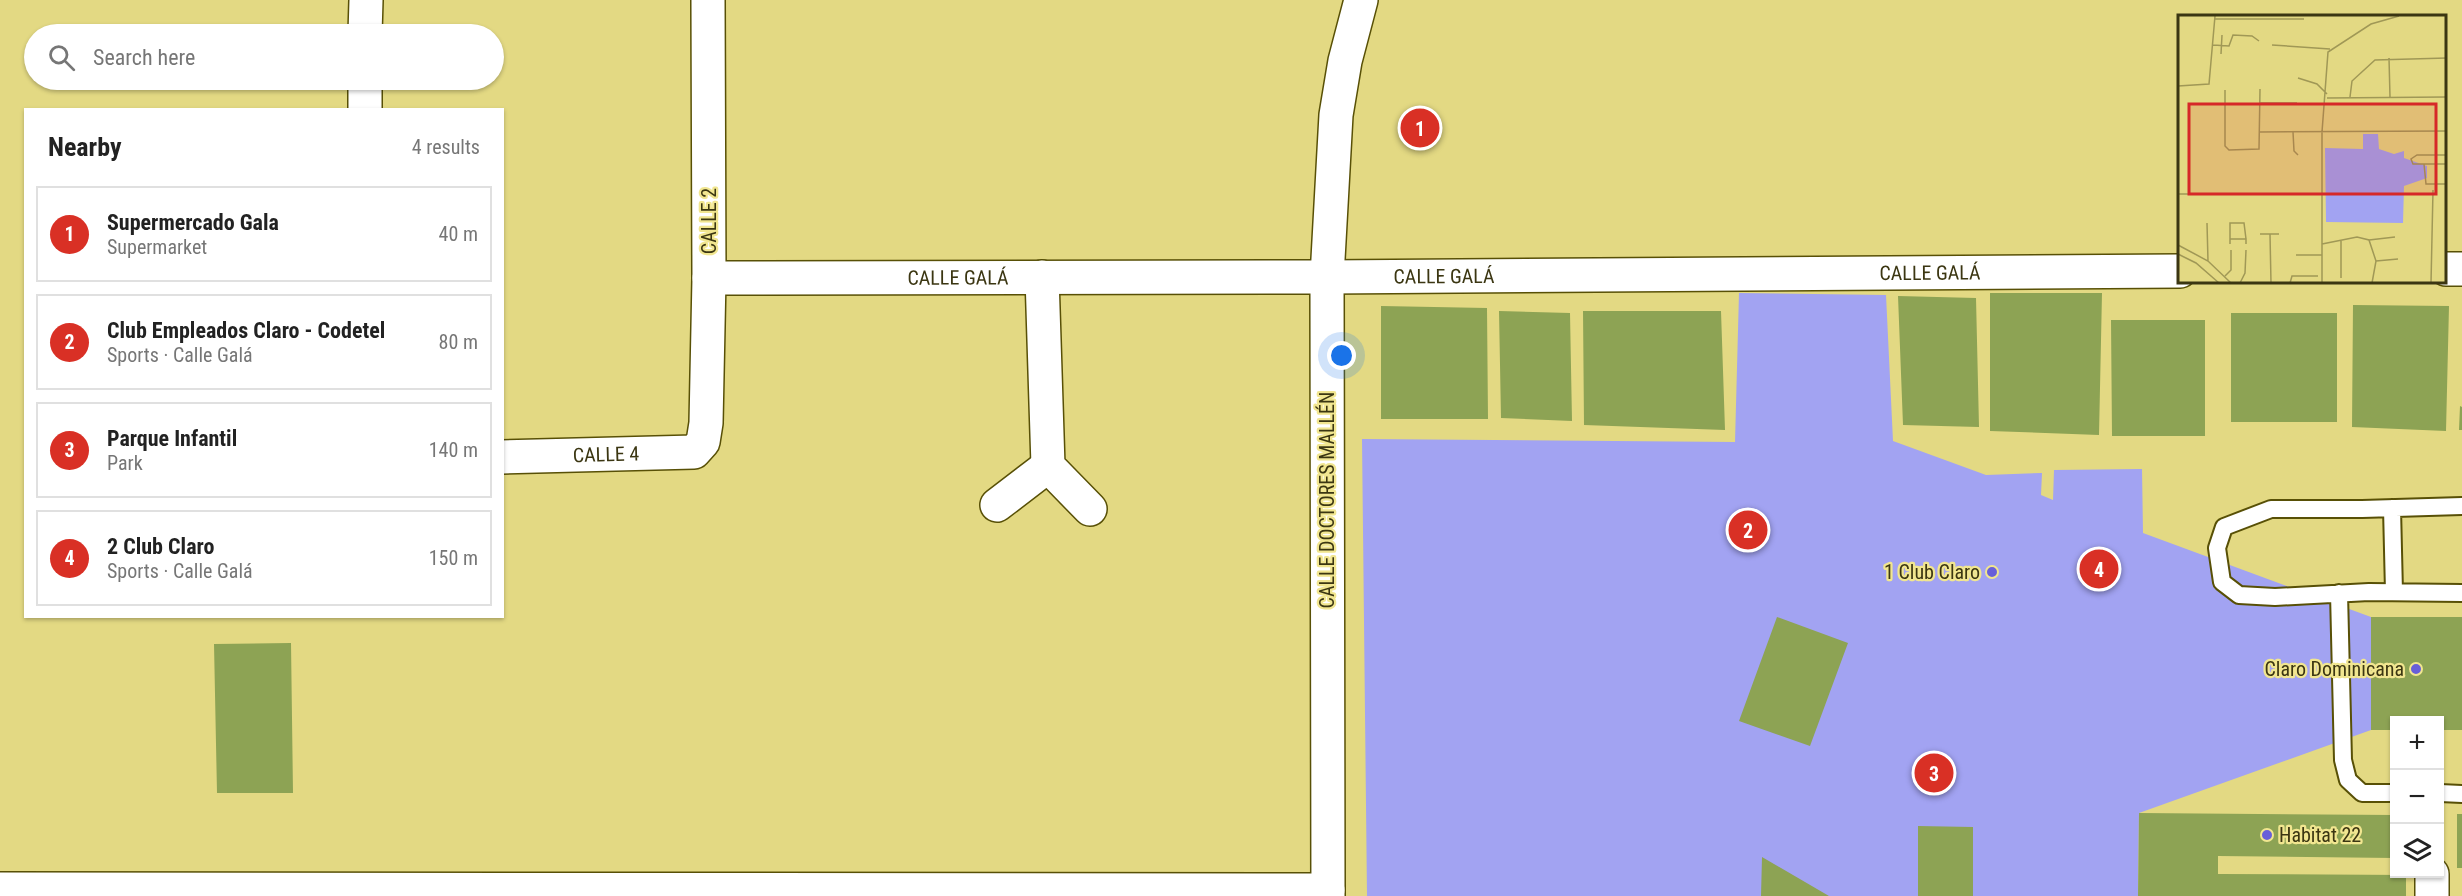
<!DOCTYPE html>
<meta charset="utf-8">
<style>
:root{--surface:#fff;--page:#f6f6f6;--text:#222;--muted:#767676;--line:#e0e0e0;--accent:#d93025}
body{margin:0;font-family:"Roboto Condensed",sans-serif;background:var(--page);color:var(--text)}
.controls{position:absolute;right:18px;bottom:18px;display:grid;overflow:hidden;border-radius:0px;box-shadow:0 2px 4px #0004}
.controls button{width:54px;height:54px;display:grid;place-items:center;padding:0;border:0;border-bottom:2px solid var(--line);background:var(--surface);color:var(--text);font:30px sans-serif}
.you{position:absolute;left:1342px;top:356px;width:21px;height:21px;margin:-15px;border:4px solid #fff;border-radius:50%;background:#1a73e8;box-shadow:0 0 0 9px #1a73e833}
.badge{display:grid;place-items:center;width:39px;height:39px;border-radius:50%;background:var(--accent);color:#fff;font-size:20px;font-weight:700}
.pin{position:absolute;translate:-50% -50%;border:3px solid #fff;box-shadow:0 2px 6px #0006}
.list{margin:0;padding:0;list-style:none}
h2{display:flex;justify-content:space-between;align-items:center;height:78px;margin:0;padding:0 24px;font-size:26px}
h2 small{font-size:20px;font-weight:400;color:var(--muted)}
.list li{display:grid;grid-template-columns:39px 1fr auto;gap:18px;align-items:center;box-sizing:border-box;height:96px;margin:0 12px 12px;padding:0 12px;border:2px solid var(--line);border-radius:0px}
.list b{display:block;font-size:22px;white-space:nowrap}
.list p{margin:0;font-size:20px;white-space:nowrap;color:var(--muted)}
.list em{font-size:20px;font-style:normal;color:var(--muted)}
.icon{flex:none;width:33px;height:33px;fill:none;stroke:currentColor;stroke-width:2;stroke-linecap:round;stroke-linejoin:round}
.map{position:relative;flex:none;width:2462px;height:896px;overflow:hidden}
.search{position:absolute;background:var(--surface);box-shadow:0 2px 4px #0004;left:24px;top:24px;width:480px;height:66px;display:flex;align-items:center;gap:15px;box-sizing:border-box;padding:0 21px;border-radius:33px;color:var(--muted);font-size:22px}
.panel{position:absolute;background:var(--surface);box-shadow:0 2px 4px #0004;left:24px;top:108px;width:480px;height:510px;border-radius:0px}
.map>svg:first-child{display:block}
.green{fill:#a2a3f2}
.building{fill:#8da354}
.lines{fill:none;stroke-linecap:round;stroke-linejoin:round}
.lane-casing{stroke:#585006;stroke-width:20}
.street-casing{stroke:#585006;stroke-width:36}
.lane{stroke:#fff;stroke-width:16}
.street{stroke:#fff;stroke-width:33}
.poi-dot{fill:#685fd9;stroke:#f1e690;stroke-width:2}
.labels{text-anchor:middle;stroke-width:4.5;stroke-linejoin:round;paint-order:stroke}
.street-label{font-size:20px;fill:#3b3612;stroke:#f1e690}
.poi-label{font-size:20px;fill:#3b3612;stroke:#f1e690;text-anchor:end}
.inset-road{fill:none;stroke:#a09856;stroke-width:1.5}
.view{fill:#d62828;fill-opacity:0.15;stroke:#d62828;stroke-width:3}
.inset-edge{fill:none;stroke:#3b3612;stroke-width:3}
</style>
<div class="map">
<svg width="2462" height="896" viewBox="0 0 2462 896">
<rect width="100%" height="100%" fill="#e3d983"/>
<path class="green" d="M 1739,293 L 1886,295 L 1893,441 L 1986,475 L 2042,473 L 2041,495 L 2053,500 L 2054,470 L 2142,469 L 2143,533 L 2371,617 L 2371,730 L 2139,813 L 2138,896 L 1367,896 L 1362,439 L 1735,442 Z"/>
<path class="building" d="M 1990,293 L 2102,293 L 2099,435 L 1990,431 Z
M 1898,296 L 1976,298 L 1979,427 L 1903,425 Z
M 2353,305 L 2449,306 L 2446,431 L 2352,427 Z
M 1381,306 L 1487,308 L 1488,419 L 1381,419 Z
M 1499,311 L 1570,313 L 1572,421 L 1501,418 Z
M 1583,311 L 1721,311 L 1725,430 L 1584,425 Z
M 2231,313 L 2337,313 L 2337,422 L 2231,422 Z
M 2111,320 L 2205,320 L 2205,436 L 2112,436 Z
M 2460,406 L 2462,407 L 2462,430 L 2459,430 Z
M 1777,617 L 1848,643 L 1810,746 L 1739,721 Z
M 2371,617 L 2462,617 L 2462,730 L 2440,730 L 2440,720 L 2394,720 L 2394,730 L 2371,730 Z
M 291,643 L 293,793 L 217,793 L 214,644 Z
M 2139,813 L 2394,815 L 2394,858 L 2218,856 L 2218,874 L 2406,875 L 2406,896 L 2138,896 Z
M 2457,814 L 2462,814 L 2462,868 L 2457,868 Z
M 1918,826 L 1973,827 L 1973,896 L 1918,896 Z
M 1762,857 L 1829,896 L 1761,896 Z"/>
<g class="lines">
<g class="lane-casing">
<path id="lane" d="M 2462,506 L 2362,509 L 2271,509 L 2224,527 L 2217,548 L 2222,582 L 2239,595 L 2275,597 L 2369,592 L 2462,593
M 2392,508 L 2394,592
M 2339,593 L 2343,760 L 2348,780 L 2362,793 L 2394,793
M 2440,793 L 2462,794"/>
</g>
<g class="street-casing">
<g id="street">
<path d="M 365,34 L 366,0"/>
<path d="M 365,110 L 365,80"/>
<path d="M 2446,269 L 2462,269"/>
<path d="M 1042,277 L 1048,466 L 1090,509"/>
<path id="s1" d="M 709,278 L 1327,277 L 2180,271"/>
<path id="s2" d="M 502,457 L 694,452 L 703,442 L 706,423 L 709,278 L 708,0"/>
<path d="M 997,505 L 1048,466"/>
<path d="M 0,889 L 1328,890"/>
<path d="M 1328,896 L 1327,277 L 1336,115 L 1345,61 L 1361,0"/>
<path d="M 2432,896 L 2432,874"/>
</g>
</g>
<use href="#lane" class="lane"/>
<use href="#street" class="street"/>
</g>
<g class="poi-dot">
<circle cx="1992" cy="572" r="6"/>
<circle cx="2416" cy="669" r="6"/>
<circle cx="2267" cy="835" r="6"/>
</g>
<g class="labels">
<g class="street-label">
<text transform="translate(709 221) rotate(-90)" y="7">CALLE 2</text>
<text dy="7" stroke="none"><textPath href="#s1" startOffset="1221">CALLE GALÁ</textPath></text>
<text dy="7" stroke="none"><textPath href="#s1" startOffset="735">CALLE GALÁ</textPath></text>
<text dy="7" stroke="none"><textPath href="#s1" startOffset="249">CALLE GALÁ</textPath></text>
<text dy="7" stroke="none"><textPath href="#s2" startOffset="104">CALLE 4</textPath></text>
<text transform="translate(1327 500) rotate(-90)" y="7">CALLE DOCTORES MALLÉN</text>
</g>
<g class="poi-label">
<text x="1980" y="579">1 Club Claro</text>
<text x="2404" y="676">Claro Dominicana</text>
<text x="2279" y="842" text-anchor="start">Habitat 22</text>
</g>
</g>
<g transform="translate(2178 15)">
<rect width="268" height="268" fill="#e3d983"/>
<path d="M 185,119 L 200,119 L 201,134 L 216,139 L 226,136 L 226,143 L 249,151 L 249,163 L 226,171 L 225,208 L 148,207 L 147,133 L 185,134 Z" fill="#a2a3f2"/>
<path class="inset-road" d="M 37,4 L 126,4M 35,30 L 51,31 L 55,20 L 74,21 L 81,26M 94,30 L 152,34M 43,39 L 44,20M 211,43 L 212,82M 120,63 L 139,69 L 149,79M 0,71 L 31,69 L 37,1M 47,75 L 47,131 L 51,135 L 81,134 L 82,74M 172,82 L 174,66 L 197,45 L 269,43M 149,83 L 268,82M 82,88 L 119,88M 82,117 L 269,116M 115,117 L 116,136 L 120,140M 269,140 L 239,140 L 233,144 L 235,149 L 269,149M 246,149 L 248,169 L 269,169M 0,179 L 144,179M 29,208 L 30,246M 82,219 L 101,219M 92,219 L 93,268M 52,224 L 52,208 L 66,208 L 68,224M 191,225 L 217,222M 163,226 L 163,263M 52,229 L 52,224 L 68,224 L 68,229M 144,229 L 179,222 L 191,225 L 198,246 L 194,268M 0,230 L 30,246 L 53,268M 0,239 L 18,248 L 41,268M 118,240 L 144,240M 198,246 L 220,244M 47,261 L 53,255 L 53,235M 62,268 L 67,258 L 68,235M 112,268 L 114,261 L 140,261M 144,268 L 144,117 L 150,37 L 193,9 L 221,1M 253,268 L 255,175"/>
<path class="view" d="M 11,89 L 258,89 L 258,179 L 11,179 Z"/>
<rect width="268" height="268" class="inset-edge"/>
</g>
</svg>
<div class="controls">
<button>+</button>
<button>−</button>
<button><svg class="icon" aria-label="layers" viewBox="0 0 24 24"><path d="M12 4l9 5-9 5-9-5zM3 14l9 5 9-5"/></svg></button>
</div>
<div class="you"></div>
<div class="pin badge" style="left:1420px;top:128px">1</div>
<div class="pin badge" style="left:1748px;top:530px">2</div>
<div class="pin badge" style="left:1934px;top:773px">3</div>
<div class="pin badge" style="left:2099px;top:569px">4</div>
<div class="search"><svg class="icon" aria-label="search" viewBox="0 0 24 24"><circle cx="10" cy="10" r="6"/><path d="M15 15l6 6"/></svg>Search here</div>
<section class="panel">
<h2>Nearby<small>4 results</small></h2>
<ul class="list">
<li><span class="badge">1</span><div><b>Supermercado Gala</b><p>Supermarket</p></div><em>40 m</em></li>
<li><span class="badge">2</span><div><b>Club Empleados Claro - Codetel</b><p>Sports · Calle Galá</p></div><em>80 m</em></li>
<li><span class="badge">3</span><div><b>Parque Infantil</b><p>Park</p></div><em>140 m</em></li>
<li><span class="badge">4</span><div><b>2 Club Claro</b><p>Sports · Calle Galá</p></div><em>150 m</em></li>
</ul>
</section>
</div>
